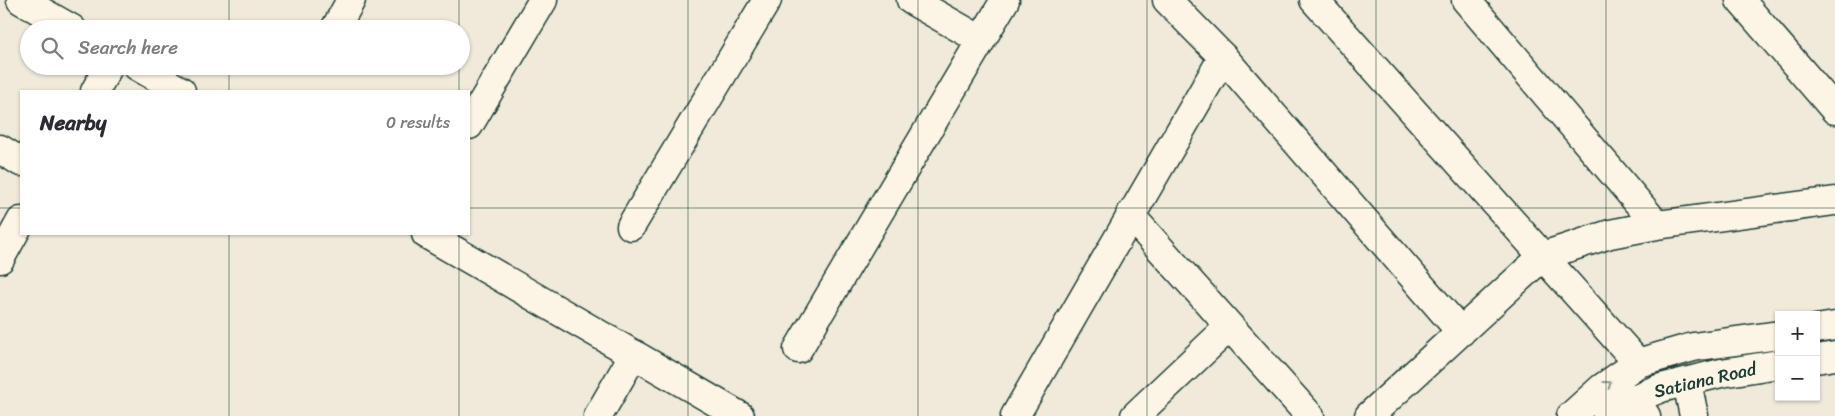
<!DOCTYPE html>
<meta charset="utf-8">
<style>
:root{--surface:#fff;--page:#f7f7f7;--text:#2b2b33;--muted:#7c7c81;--line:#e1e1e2}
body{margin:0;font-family:Sriracha,sans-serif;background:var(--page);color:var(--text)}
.controls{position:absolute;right:15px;bottom:15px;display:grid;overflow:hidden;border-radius:0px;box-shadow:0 1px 4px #0004}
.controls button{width:45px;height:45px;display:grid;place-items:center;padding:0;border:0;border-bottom:1px solid var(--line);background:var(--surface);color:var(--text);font:25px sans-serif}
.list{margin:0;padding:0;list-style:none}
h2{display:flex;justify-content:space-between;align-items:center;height:65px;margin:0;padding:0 20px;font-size:21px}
h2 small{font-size:16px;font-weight:400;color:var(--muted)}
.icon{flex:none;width:28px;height:28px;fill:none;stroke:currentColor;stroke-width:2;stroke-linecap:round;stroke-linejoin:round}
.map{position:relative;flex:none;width:1835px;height:416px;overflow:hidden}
.search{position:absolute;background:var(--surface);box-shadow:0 1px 4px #0004;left:20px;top:20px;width:450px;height:55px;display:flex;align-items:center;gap:12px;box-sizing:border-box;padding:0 18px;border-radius:28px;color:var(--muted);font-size:19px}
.panel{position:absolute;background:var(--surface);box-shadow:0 1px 4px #0004;left:20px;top:90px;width:450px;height:145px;border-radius:0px}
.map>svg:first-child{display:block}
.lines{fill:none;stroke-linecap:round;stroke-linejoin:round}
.minor-casing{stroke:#1f3d34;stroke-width:31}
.primary-casing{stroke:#1f3d34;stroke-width:31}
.minor{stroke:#fcf5e5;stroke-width:28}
.primary{stroke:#fcf5e5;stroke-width:28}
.oneway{stroke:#8e998c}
.grid{fill:none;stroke:#1f3d34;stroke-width:1;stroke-opacity:0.55}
.labels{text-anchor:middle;stroke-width:4.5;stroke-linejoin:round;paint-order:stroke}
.street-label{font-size:18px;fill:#1f3d34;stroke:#fcf5e5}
</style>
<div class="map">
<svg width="1835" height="416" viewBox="0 0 1835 416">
<rect width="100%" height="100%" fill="#efeada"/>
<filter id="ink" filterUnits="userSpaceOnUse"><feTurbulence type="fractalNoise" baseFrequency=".02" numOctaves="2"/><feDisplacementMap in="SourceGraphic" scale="10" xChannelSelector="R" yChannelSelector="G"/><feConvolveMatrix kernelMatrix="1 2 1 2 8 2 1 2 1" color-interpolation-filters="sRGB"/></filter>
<g filter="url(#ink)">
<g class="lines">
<g class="minor-casing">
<path id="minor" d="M 21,0 L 72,29
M 911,0 L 981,40
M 1167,0 L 1223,57 L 1461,332
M 1314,0 L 1638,363
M 1466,0 L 1657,225
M 1740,0 L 1835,110
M 335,29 L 351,0
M 137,66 L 181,91
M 95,91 L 109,66
M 469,125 L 543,0
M 0,149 L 21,162
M 1130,215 L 1310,416
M 631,226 L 767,0
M 426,234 L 740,416
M 0,259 L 21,221
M 798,349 L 1005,0
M 1687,382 L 1694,416
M 1634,399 L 1646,416
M 598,416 L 634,354
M 1015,416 L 1223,57
M 1135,416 L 1229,327
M 1369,416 L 1543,256 L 1610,234 L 1657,225 L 1835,201"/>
</g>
<g class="primary-casing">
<path id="primary" d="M 1816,329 L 1835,326
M 1816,359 L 1835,356
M 1571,416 L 1602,388 L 1638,363 L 1693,347 L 1779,335
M 1607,416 L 1634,399 L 1661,388 L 1721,373 L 1779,364"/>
</g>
<use href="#minor" class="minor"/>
<use href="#primary" class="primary"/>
</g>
<defs><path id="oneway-chevron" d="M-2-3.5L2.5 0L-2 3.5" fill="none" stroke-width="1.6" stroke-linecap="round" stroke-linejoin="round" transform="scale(1.25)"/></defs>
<use class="oneway" href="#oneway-chevron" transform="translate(1608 384) rotate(-36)"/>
</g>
<path class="grid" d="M 229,0 L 229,29M 459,0 L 459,29M 688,0 L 688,416M 918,0 L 918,416M 1147,0 L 1147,416M 1376,0 L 1376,416M 1606,0 L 1606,416M 229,66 L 229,91M 459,66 L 459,91M 0,208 L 21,208M 469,208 L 1835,208M 229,234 L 229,416M 459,234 L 459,416"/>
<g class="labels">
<g class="street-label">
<text transform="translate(1705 380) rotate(-13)" y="6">Satiana Road</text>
</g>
</g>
</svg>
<div class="controls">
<button>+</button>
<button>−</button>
</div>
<div class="search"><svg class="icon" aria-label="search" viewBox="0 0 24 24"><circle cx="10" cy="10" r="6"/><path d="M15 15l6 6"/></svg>Search here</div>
<section class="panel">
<h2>Nearby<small>0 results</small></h2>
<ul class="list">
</ul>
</section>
</div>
